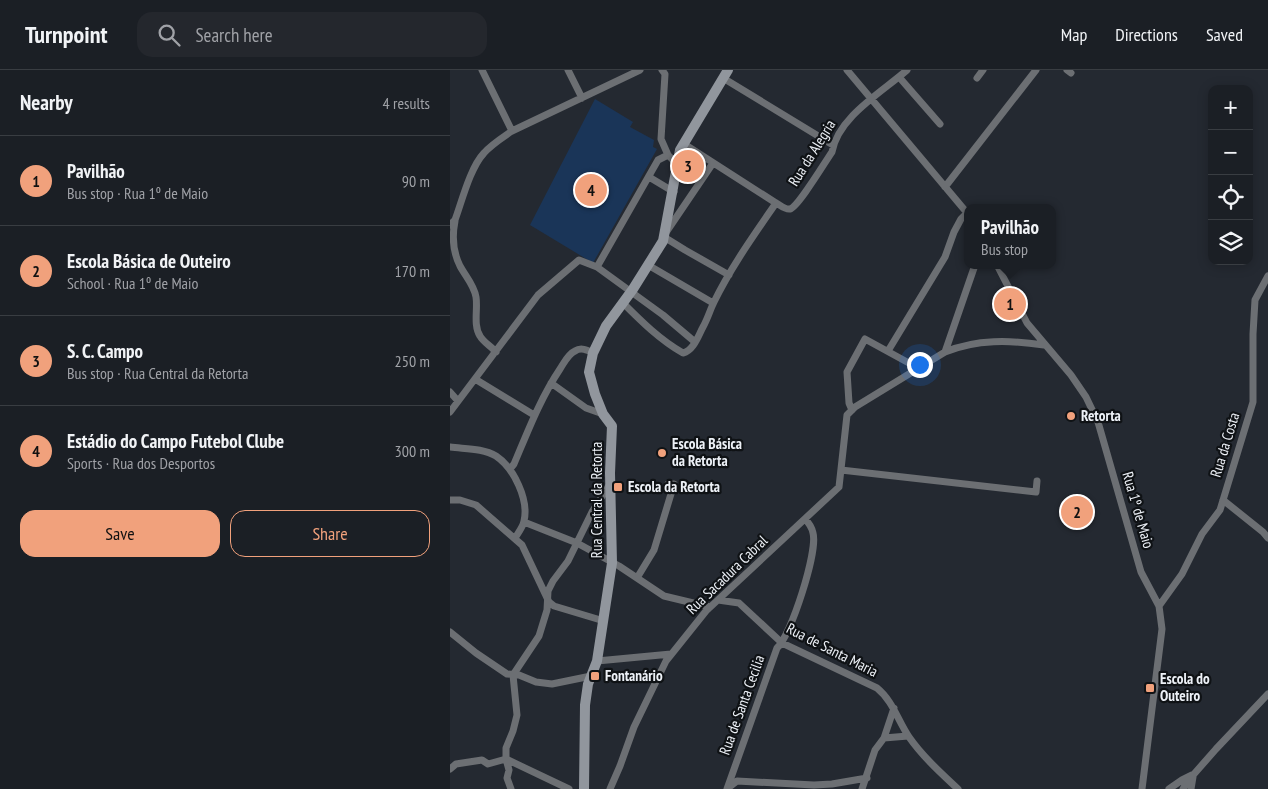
<!DOCTYPE html>
<meta charset="utf-8">
<style>
:root{--surface:#1b1f25;--page:#24272d;--text:#f1f3f6;--muted:#a0a2a7;--line:#393d42;--accent:#f1a17c}
body{margin:0;font-family:"PT Sans Narrow",sans-serif;background:var(--page);color:var(--text)}
.controls{position:absolute;right:15px;top:15px;display:grid;overflow:hidden;border-radius:10px;box-shadow:0 2px 12px #0003}
.controls button{width:45px;height:45px;display:grid;place-items:center;padding:0;border:0;border-bottom:1px solid var(--line);background:var(--surface);color:var(--text);font:25px sans-serif}
.you{position:absolute;left:469px;top:294px;width:18px;height:18px;margin:-12px;border:4px solid #fff;border-radius:50%;background:#1a73e8;box-shadow:0 0 0 8px #1a73e833}
.badge{display:grid;place-items:center;width:32px;height:32px;border-radius:50%;background:var(--accent);color:#111;font-size:16px;font-weight:700}
.pin{position:absolute;translate:-50% -50%;border:2px solid #fff;box-shadow:0 1px 5px #0006}
.popup{position:absolute;left:514px;top:134px;width:92px;height:65px;box-sizing:border-box;display:grid;place-content:center;border-radius:10px;background:var(--surface);filter:drop-shadow(0 1px 4px #0005);font-size:16px;white-space:nowrap;color:var(--muted)}
.popup b{font-size:19px;color:var(--text)}
.popup::after{content:'';position:absolute;left:50%;top:100%;margin-left:-10px;border:10px solid transparent;border-top-color:var(--surface)}
.list{margin:0;padding:0;list-style:none}
h2{display:flex;justify-content:space-between;align-items:center;height:65px;margin:0;padding:0 20px;font-size:21px}
h2 small{font-size:16px;font-weight:400;color:var(--muted)}
.list li{display:grid;grid-template-columns:32px 1fr auto;gap:15px;align-items:center;box-sizing:border-box;height:90px;padding:0 20px;border-top:1px solid var(--line)}
.list b{display:block;font-size:19px;white-space:nowrap}
.list p{margin:0;font-size:16px;white-space:nowrap;color:var(--muted)}
.list em{font-size:16px;font-style:normal;color:var(--muted)}
.actions{display:flex;gap:10px;padding:15px 20px}
.actions a{flex:1;padding:11px 0;border:1px solid var(--accent);border-radius:15px;text-align:center;font-size:18px;color:var(--accent)}
.actions .main{background:var(--accent);color:#111}
.icon{flex:none;width:28px;height:28px;fill:none;stroke:currentColor;stroke-width:2;stroke-linecap:round;stroke-linejoin:round}
.map{position:relative;flex:none;width:818px;height:719px;overflow:hidden}
header{display:flex;align-items:center;gap:30px;box-sizing:border-box;height:70px;padding:0 25px;background:var(--surface);border-bottom:1px solid var(--line)}
header strong{font-size:24px}
nav{display:flex;gap:28px;margin-inline-start:auto;font-size:18px}
.search{width:350px;height:45px;background:var(--page);display:flex;align-items:center;gap:12px;box-sizing:border-box;padding:0 18px;border-radius:15px;color:var(--muted);font-size:19px}
main{display:flex}
aside{flex:1;background:var(--surface)}
.map>svg:first-child{display:block}
.green{fill:#1a3558}
.lines{fill:none;stroke-linecap:round;stroke-linejoin:round}
.street{stroke:#6c6f73;stroke-width:7}
.secondary{stroke:#91969d;stroke-width:10}
.poi-dot{fill:#f1a17c;stroke:#0f1215;stroke-width:2}
.labels{text-anchor:middle;stroke-width:4.5;stroke-linejoin:round;paint-order:stroke}
.street-label{font-size:15px;fill:#edf1f7;stroke:#0f1215}
.poi-label{font-size:15px;font-weight:bold;fill:#edf1f7;stroke:#0f1215;text-anchor:start}
</style>
<header>
<strong>Turnpoint</strong>
<div class="search"><svg class="icon" aria-label="search" viewBox="0 0 24 24"><circle cx="10" cy="10" r="6"/><path d="M15 15l6 6"/></svg>Search here</div>
<nav><a>Map</a><a>Directions</a><a>Saved</a></nav>
</header>
<main>
<aside>
<h2>Nearby<small>4 results</small></h2>
<ul class="list">
<li><span class="badge">1</span><div><b>Pavilhão</b><p>Bus stop · Rua 1º de Maio</p></div><em>90 m</em></li>
<li><span class="badge">2</span><div><b>Escola Básica de Outeiro</b><p>School · Rua 1º de Maio</p></div><em>170 m</em></li>
<li><span class="badge">3</span><div><b>S. C. Campo</b><p>Bus stop · Rua Central da Retorta</p></div><em>250 m</em></li>
<li><span class="badge">4</span><div><b>Estádio do Campo Futebol Clube</b><p>Sports · Rua dos Desportos</p></div><em>300 m</em></li>
</ul>
<div class="actions"><a class="main">Save</a><a>Share</a></div>
</aside>
<div class="map">
<svg width="818" height="719" viewBox="0 0 818 719">
<rect width="100%" height="100%" fill="#242931"/>
<path class="green" d="M 145,29 L 183,52 L 180,57 L 204,70 L 203,77 L 207,79 L 143,193 L 80,155 Z"/>
<g class="lines">
<path class="street" d="M 32,0 L 62,61
M 118,0 L 132,28
M 212,0 L 215,4 L 211,69 L 218,85 L 228,95
M 397,0 L 518,144
M 617,0 L 621,3
M 449,7 L 490,54
M 273,8 L 383,75
M 527,8 L 533,0
M 234,74 L 326,133 C 330,135 335,140 340,139 C 348,137 375,92 382,82 C 388,47 432,22 457,0
M 199,107 L 224,122
M 495,117 L 586,0
M 5,151 C 2,166 3,182 10,196 C 16,207 24,215 26,227 C 28,239 23,255 30,266 C 33,272 42,277 46,282
M 0,155 L 5,150 C 12,131 20,98 34,83 C 42,74 52,68 62,61 L 190,0
M 217,161 L 263,93
M 214,167 L 235,180 L 279,205
M 198,195 L 263,233
M 547,195 L 577,253 L 621,305 L 636,327 L 648,352 L 691,502 L 709,536 L 712,559 L 692,719
M 147,197 L 208,90 L 218,85
M 173,233 C 191,251 210,270 233,283 C 244,280 248,266 253,257 C 258,248 260,240 264,232 C 281,197 304,165 326,133
M 438,281 L 495,187 L 504,162 L 511,149 L 517,143
M 495,282 L 525,195
M 25,309 L 84,345
M 101,313 L 136,338 L 153,344
M 0,322 L 8,331
M 402,340 L 399,333 L 397,302 L 415,269 L 468,298
M 0,342 L 88,225 L 129,190 L 147,197 L 213,245 L 245,272
M 0,377 C 14,379 33,378 46,386 C 64,398 79,430 74,451 C 73,457 68,463 65,468
M 60,399 L 64,394 C 78,361 90,329 110,299 C 114,293 118,284 125,281 C 131,277 137,280 143,283
M 391,400 L 586,422 L 587,411
M 0,430 L 10,430 L 26,435 L 72,475 L 99,532 L 104,536 L 154,551
M 773,430 L 813,462 L 818,468
M 74,452 L 127,473 L 169,496 L 214,526 L 260,537
M 187,508 L 204,480 L 224,414 L 218,414
M 268,530 L 289,533 L 332,573 L 427,618 C 443,631 448,651 459,667 C 473,687 491,703 508,719
M 709,536 L 732,504 L 752,464 L 770,440 L 803,332 L 803,264 L 805,230 L 818,206
M 0,562 L 26,583 L 57,604 L 69,605 L 86,612 L 102,614 L 141,606
M 147,591 L 221,584
M 434,668 L 444,638
M 56,689 L 119,719
M 0,699 L 6,694 L 32,690 L 38,694 L 56,689
M 278,718 L 287,711 L 364,715 L 382,714 L 417,708
M 61,719 L 57,708 L 59,700 L 56,689 L 56,678 L 63,661 L 67,645 L 63,605 L 89,566 L 97,540 L 98,521 L 103,511 L 118,491 L 142,442 L 160,414
M 160,719 L 170,696 L 184,657 L 216,591 L 256,541 L 389,417 L 397,345 L 405,337 L 495,282 C 527,269 560,270 594,275
M 277,719 L 327,578 C 341,566 368,481 363,463 C 362,458 359,453 355,449
M 412,719 L 425,680 L 434,668 L 458,666
M 719,719 L 732,710 L 742,705
M 733,719 L 737,712 L 766,679 L 818,624
M 741,719 L 743,707"/>
<path class="secondary" d="M 134,719 L 135,635 L 138,614 L 147,591 L 162,493 L 160,403 L 162,356 L 153,344 L 145,324 L 139,302 L 143,283 L 156,256 L 183,219 L 213,171 L 230,80 L 278,0"/>
</g>
<g class="poi-dot">
<circle cx="621" cy="346" r="5"/>
<circle cx="212" cy="383" r="5"/>
<rect x="163" y="412" width="10" height="10" rx="2.5"/>
<rect x="140" y="601" width="10" height="10" rx="2.5"/>
<rect x="695" y="613" width="10" height="10" rx="2.5"/>
</g>
<g class="labels">
<g class="street-label">
<text transform="translate(362 83) rotate(-58)" y="5">Rua da Alegria</text>
<text transform="translate(775 375) rotate(-73)" y="5">Rua da Costa</text>
<text transform="translate(147 430) rotate(-90)" y="5">Rua Central da Retorta</text>
<text transform="translate(688 440) rotate(74)" y="5">Rua 1º de Maio</text>
<text transform="translate(277 505) rotate(-44)" y="5">Rua Sacadura Cabral</text>
<text transform="translate(382 580) rotate(27)" y="5">Rua de Santa Maria</text>
<text transform="translate(292 635) rotate(-70)" y="5">Rua de Santa Cecilia</text>
</g>
<g class="poi-label">
<text x="631" y="351">Retorta</text>
<text x="222" y="379">Escola Básica<tspan x="222" dy="17">da Retorta</tspan></text>
<text x="178" y="422">Escola da Retorta</text>
<text x="155" y="611">Fontanário</text>
<text x="710" y="614">Escola do<tspan x="710" dy="17">Outeiro</tspan></text>
</g>
</g>
</svg>
<div class="controls">
<button>+</button>
<button>−</button>
<button><svg class="icon" aria-label="locate" viewBox="0 0 24 24"><circle cx="12" cy="12" r="6"/><path d="M12 2v4M12 18v4M2 12h4M18 12h4"/></svg></button>
<button><svg class="icon" aria-label="layers" viewBox="0 0 24 24"><path d="M12 4l9 5-9 5-9-5zM3 14l9 5 9-5"/></svg></button>
</div>
<div class="you"></div>
<div class="pin badge" style="left:560px;top:234px">1</div>
<div class="popup"><b>Pavilhão</b>Bus stop</div>
<div class="pin badge" style="left:627px;top:442px">2</div>
<div class="pin badge" style="left:238px;top:96px">3</div>
<div class="pin badge" style="left:141px;top:120px">4</div>
</div>
</main>
